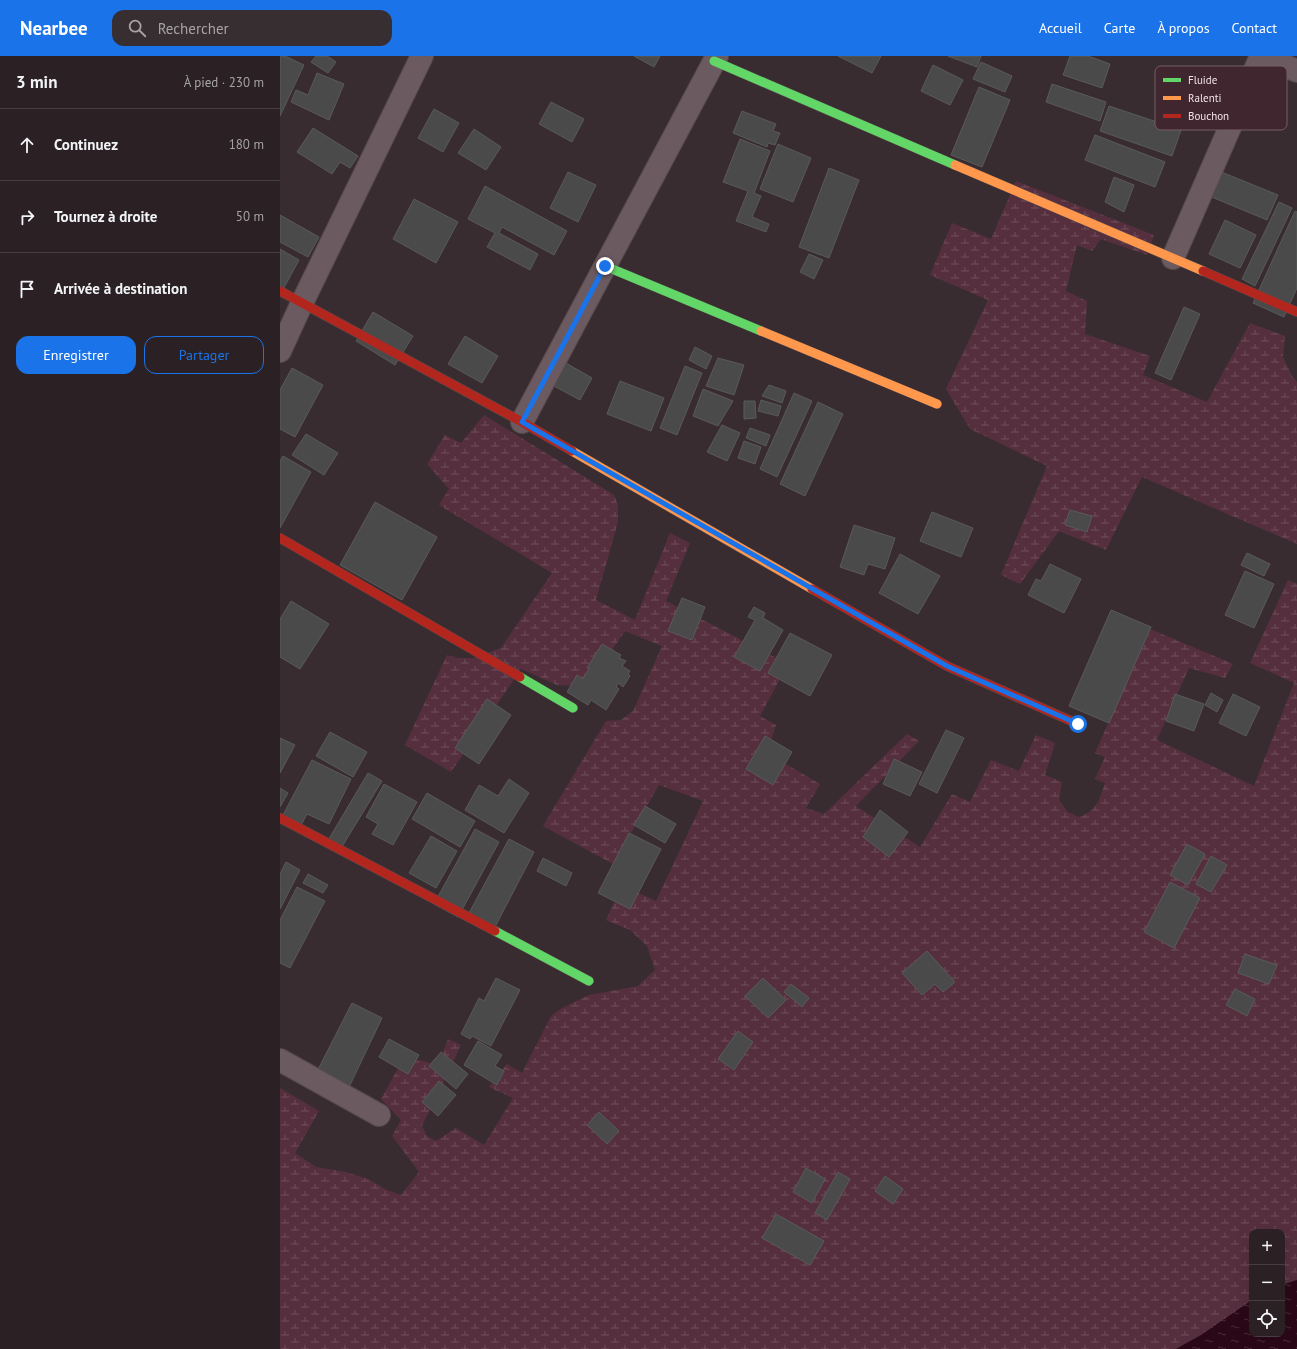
<!DOCTYPE html>
<html lang="fr">
<meta charset="utf-8">
<style>
:root{--surface:#2b2124;--page:#372e31;--text:#f1f3f6;--muted:#a6a3a6;--line:#473e41;--accent:#1a73e8}
body{margin:0;font-family:"PT Sans",sans-serif;background:var(--page);color:var(--text)}
.controls{position:absolute;right:12px;bottom:12px;display:grid;overflow:hidden;border-radius:8px;box-shadow:0 4px 16px #0002}
.controls button{width:36px;height:36px;display:grid;place-items:center;padding:0;border:0;border-bottom:1px solid var(--line);background:var(--surface);color:var(--text);font:20px sans-serif}
.stop{position:absolute;width:12px;height:12px;margin:-9px;border:3px solid #1a73e8;border-radius:50%;background:#fff}
.stop.end{background:#1a73e8;border-color:#fff;box-shadow:0 1px 4px #0008}
.list{margin:0;padding:0;list-style:none}
h2{display:flex;justify-content:space-between;align-items:center;height:52px;margin:0;padding:0 16px;font-size:17px}
h2 small{font-size:13px;font-weight:400;color:var(--muted)}
.list li{display:grid;grid-template-columns:26px 1fr auto;gap:12px;align-items:center;box-sizing:border-box;height:72px;padding:0 16px;border-top:1px solid var(--line)}
.list b{display:block;font-size:15px;white-space:nowrap}
.list em{font-size:13px;font-style:normal;color:var(--muted)}
.actions{display:flex;gap:8px;padding:12px 16px}
.actions a{flex:1;padding:9px 0;border:1px solid var(--accent);border-radius:12px;text-align:center;font-size:14px;color:var(--accent)}
.actions .main{background:var(--accent);color:#fff}
.icon{flex:none;width:22px;height:22px;fill:none;stroke:currentColor;stroke-width:2;stroke-linecap:round;stroke-linejoin:round}
.map{position:relative;flex:none;width:1017px;height:1293px;overflow:hidden}
header{display:flex;align-items:center;gap:24px;box-sizing:border-box;height:56px;padding:0 20px;background:var(--accent);color:#fff}
header strong{font-size:19px}
nav{display:flex;gap:22px;margin-inline-start:auto;font-size:14px}
.search{width:280px;height:36px;background:var(--page);display:flex;align-items:center;gap:10px;box-sizing:border-box;padding:0 14px;border-radius:12px;color:var(--muted);font-size:15px}
main{display:flex}
aside{flex:1;background:var(--surface)}
.map>svg:first-child{display:block}
.wetland{fill:url(#wetland-marsh)}
.water{fill:url(#water-ripples)}
.building{fill:#4b4a4a;stroke:#595a5a}
.lines{fill:none;stroke-linecap:round;stroke-linejoin:round}
.street-casing{stroke:#564a4e;stroke-width:24}
.fast-casing{stroke:#564a4e;stroke-width:10}
.slow-casing{stroke:#564a4e;stroke-width:10}
.jam-casing{stroke:#564a4e;stroke-width:10}
.street{stroke:#6b5a60;stroke-width:22}
.fast{stroke:#63d668;stroke-width:9}
.slow{stroke:#ff974d;stroke-width:9}
.jam{stroke:#b3261e;stroke-width:9}
.route{stroke:#1a73e8;stroke-width:5}
.key{fill:#3f262f;stroke:#755e66;stroke-width:1}
.key-label{font-size:11px;fill:#f3e2e7}
</style>
<header>
<strong>Nearbee</strong>
<div class="search"><svg class="icon" aria-label="search" viewBox="0 0 24 24"><circle cx="10" cy="10" r="6"/><path d="M15 15l6 6"/></svg>Rechercher</div>
<nav><a>Accueil</a><a>Carte</a><a>À propos</a><a>Contact</a></nav>
</header>
<main>
<aside>
<h2>3 min<small>À pied · 230 m</small></h2>
<ul class="list">
<li><svg class="icon" aria-label="ahead" viewBox="0 0 24 24"><path d="M12 20V5M6 11l6-6 6 6"/></svg><div><b>Continuez</b></div><em>180 m</em></li>
<li><svg class="icon" aria-label="right" viewBox="0 0 24 24"><path d="M7 20v-9h11M14 6l5 5-5 5"/></svg><div><b>Tournez à droite</b></div><em>50 m</em></li>
<li><svg class="icon" aria-label="arrive" viewBox="0 0 24 24"><path d="M6 21V4h12l-3 4 3 4H6"/></svg><div><b>Arrivée à destination</b></div></li>
</ul>
<div class="actions"><a class="main">Enregistrer</a><a>Partager</a></div>
</aside>
<div class="map">
<svg width="1017" height="1293" viewBox="0 0 1017 1293">
<defs>
<pattern id="wetland-marsh" width="20" height="14" patternUnits="userSpaceOnUse"><rect width="20" height="14" fill="#562f3e"/><path d="M1 5h8M5 5V1M11 12h8M15 12V8" fill="none" stroke="#6f4d5a"/></pattern>
<pattern id="water-ripples" width="26" height="14" patternUnits="userSpaceOnUse"><rect width="26" height="14" fill="#2b0818"/><path d="M2 4q2-2 4 0t4 0M15 11q2-2 4 0t4 0" fill="none" stroke="#4a2c3a"/></pattern>
</defs>
<rect width="100%" height="100%" fill="#392c30"/>
<path class="wetland" d="M 736,125 L 874,179 L 867,199 L 821,183 L 812,195 L 797,189 L 786,235 L 807,245 L 805,278 L 870,300 L 863,319 L 927,346 L 970,267 L 1005,280 L 1003,301 L 1012,320 L 1017,326 L 1017,488 L 862,421 L 826,494 L 779,475 L 740,528 L 721,519 L 767,410 L 690,373 L 666,333 L 708,244 L 650,219 L 672,167 L 711,183 Z
M 204,359 L 334,439 L 338,449 L 338,466 L 316,544 L 355,564 L 390,477 L 410,487 L 386,545 L 508,608 L 480,660 L 496,669 L 487,697 L 540,728 L 526,752 L 544,758 L 627,678 L 639,685 L 576,750 L 640,791 L 672,738 L 690,746 L 711,704 L 739,715 L 756,679 L 775,687 L 765,719 L 782,726 L 779,744 L 788,756 L 799,761 C 818,754 819,744 825,727 L 815,723 L 825,701 L 815,697 L 870,573 L 953,608 L 945,622 L 909,612 L 877,684 L 974,730 L 1014,627 L 970,607 L 1008,524 L 1017,528 L 1017,1224 L 1002,1229 L 1002,1176 L 972,1176 L 972,1244 L 921,1279 L 896,1293 L 0,1293 L 0,1032 L 39,1055 L 15,1097 L 36,1111 L 66,1116 L 88,1123 L 107,1134 L 121,1139 L 139,1116 L 112,1080 L 121,1064 L 101,1043 L 125,1000 L 158,1009 L 168,983 L 181,989 L 142,1070 L 147,1080 L 156,1085 L 176,1072 L 204,1089 L 233,1042 L 209,1031 L 227,1008 L 242,1017 L 271,960 L 282,952 L 309,939 L 358,930 L 375,914 L 367,890 L 350,874 L 326,864 L 342,829 L 376,845 L 423,745 L 379,729 L 333,808 L 263,770 L 326,665 L 341,664 L 353,655 L 382,590 L 345,575 L 326,603 L 314,601 L 300,630 L 277,629 L 241,613 L 171,716 L 125,689 L 167,599 L 177,602 L 193,602 L 221,592 L 272,517 L 159,449 L 169,433 L 147,408 L 165,379 L 181,387 Z"/>
<path class="water" d="M 1017,1224 L 1017,1293 L 896,1293 L 921,1279 L 972,1244 L 972,1278 L 1002,1278 L 1002,1229 Z"/>
<path class="building" d="M 0,0 L 5,0 L 24,9 L 0,60 Z
M 36,0 L 47,0 L 56,6 L 48,17 L 31,6 Z
M 354,0 L 380,0 L 374,11 Z
M 558,0 L 601,0 L 592,17 Z
M 668,0 L 701,0 L 697,11 Z
M 790,0 L 808,0 L 830,8 L 822,32 L 783,19 Z
M 701,6 L 732,20 L 725,36 L 693,23 Z
M 653,9 L 683,24 L 670,49 L 641,35 Z
M 37,17 L 64,28 L 49,64 L 11,46 L 16,34 L 28,39 Z
M 772,28 L 826,46 L 820,65 L 766,46 Z
M 699,31 L 730,44 L 702,111 L 671,99 Z
M 271,46 L 304,63 L 292,86 L 259,68 Z
M 829,50 L 901,74 L 892,100 L 820,75 Z
M 154,53 L 179,67 L 163,96 L 138,82 Z
M 462,55 L 496,68 L 493,75 L 500,77 L 495,89 L 488,87 L 487,91 L 453,77 Z
M 33,72 L 78,100 L 70,112 L 60,106 L 52,118 L 17,96 Z
M 194,73 L 221,91 L 206,114 L 178,97 Z
M 815,79 L 885,106 L 875,131 L 805,104 Z
M 460,83 L 490,95 L 474,137 L 481,140 L 472,161 L 489,168 L 486,176 L 456,165 L 468,135 L 443,126 Z
M 498,88 L 531,102 L 513,146 L 480,133 Z
M 549,112 L 579,124 L 549,202 L 519,191 Z
M 934,113 L 998,139 L 987,164 L 922,137 Z
M 288,116 L 316,129 L 298,166 L 270,152 Z
M 834,121 L 854,129 L 844,156 L 825,146 Z
M 205,130 L 287,175 L 274,199 L 222,171 L 219,177 L 258,198 L 250,214 L 207,191 L 215,177 L 188,163 Z
M 134,143 L 178,166 L 156,207 L 113,183 Z
M 999,146 L 1012,152 L 975,230 L 962,223 Z
M 1015,155 L 1017,156 L 1017,232 L 1004,261 L 973,247 Z
M 0,159 L 39,181 L 28,201 L 0,186 Z
M 945,164 L 976,179 L 960,212 L 929,198 Z
M 0,193 L 19,204 L 0,239 Z
M 529,198 L 543,204 L 534,223 L 520,216 Z
M 904,251 L 920,258 L 891,324 L 875,317 Z
M 93,256 L 133,280 L 115,309 L 76,285 Z
M 185,280 L 218,300 L 202,327 L 168,308 Z
M 415,291 L 432,300 L 426,313 L 409,304 Z
M 438,302 L 464,309 L 454,339 L 426,330 Z
M 286,307 L 312,322 L 300,344 L 274,330 Z
M 405,310 L 422,317 L 397,379 L 380,372 Z
M 12,312 L 43,329 L 15,381 L 0,373 L 0,334 Z
M 340,325 L 384,342 L 371,375 L 327,358 Z
M 489,329 L 506,335 L 502,347 L 482,340 Z
M 423,333 L 453,345 L 438,370 L 413,360 Z
M 514,337 L 532,345 L 497,421 L 480,413 Z
M 481,344 L 501,350 L 498,360 L 478,355 Z
M 464,345 L 475,345 L 476,362 L 464,363 Z
M 538,346 L 563,358 L 525,440 L 500,428 Z
M 442,369 L 460,377 L 447,405 L 427,396 Z
M 470,372 L 490,379 L 486,390 L 466,382 Z
M 26,378 L 58,397 L 44,419 L 12,399 Z
M 464,385 L 481,391 L 475,408 L 458,402 Z
M 3,400 L 31,416 L 0,472 L 0,405 Z
M 95,446 L 157,481 L 122,544 L 60,509 Z
M 790,454 L 812,460 L 807,476 L 785,469 Z
M 652,456 L 693,472 L 681,501 L 640,485 Z
M 574,469 L 615,482 L 605,513 L 588,508 L 584,519 L 560,511 Z
M 967,497 L 990,508 L 984,520 L 961,509 Z
M 620,498 L 660,520 L 638,558 L 599,537 Z
M 770,508 L 801,523 L 784,557 L 748,539 L 756,523 L 761,525 Z
M 965,515 L 994,528 L 974,572 L 945,559 Z
M 402,542 L 425,551 L 412,584 L 388,575 Z
M 11,545 L 49,568 L 20,613 L 0,601 L 0,563 Z
M 474,551 L 485,557 L 483,562 L 503,574 L 480,615 L 454,601 L 475,564 L 468,561 Z
M 831,554 L 871,571 L 829,667 L 789,650 Z
M 510,577 L 552,599 L 530,640 L 488,617 Z
M 322,588 L 341,599 L 339,602 L 346,605 L 342,610 L 350,615 L 348,618 L 350,620 L 343,631 L 338,627 L 336,631 L 339,633 L 326,654 L 311,644 L 308,649 L 287,636 L 297,619 L 303,623 L 309,613 L 307,612 Z
M 931,637 L 943,644 L 937,656 L 925,649 Z
M 895,638 L 924,648 L 914,675 L 886,665 Z
M 953,638 L 980,651 L 966,680 L 939,667 Z
M 207,643 L 231,659 L 199,708 L 175,692 Z
M 666,674 L 684,682 L 657,737 L 639,728 Z
M 50,676 L 87,696 L 73,721 L 36,700 Z
M 485,680 L 512,696 L 493,729 L 466,713 Z
M 0,682 L 15,689 L 0,717 Z
M 614,703 L 642,716 L 630,740 L 603,728 Z
M 32,704 L 71,723 L 49,768 L 27,758 L 20,771 L 2,761 Z
M 88,717 L 102,725 L 60,794 L 47,786 Z
M 229,723 L 249,737 L 224,777 L 185,754 L 199,729 L 218,740 Z
M 104,728 L 137,746 L 113,789 L 92,778 L 98,768 L 86,761 Z
M 0,732 L 8,737 L 0,751 Z
M 147,737 L 195,765 L 180,791 L 132,763 Z
M 365,750 L 396,768 L 385,787 L 354,769 Z
M 600,754 L 628,776 L 609,801 L 583,781 Z
M 195,773 L 219,786 L 178,861 L 154,848 Z
M 349,777 L 381,793 L 350,853 L 318,837 Z
M 151,780 L 177,795 L 156,832 L 129,817 Z
M 229,783 L 254,796 L 215,871 L 189,857 Z
M 907,788 L 925,798 L 908,829 L 890,819 Z
M 931,800 L 947,809 L 931,836 L 916,828 Z
M 263,802 L 292,817 L 286,830 L 257,815 Z
M 6,806 L 20,814 L 0,853 L 0,818 Z
M 28,818 L 48,829 L 43,837 L 23,827 Z
M 890,826 L 920,842 L 894,892 L 864,876 Z
M 17,831 L 45,845 L 10,912 L 0,907 L 0,864 Z
M 647,895 L 675,926 L 663,936 L 655,928 L 642,939 L 622,917 Z
M 965,898 L 997,909 L 989,928 L 958,917 Z
M 216,922 L 240,934 L 211,990 L 192,980 L 190,983 L 181,978 L 199,942 L 204,945 Z
M 483,922 L 506,944 L 488,962 L 465,940 Z
M 511,928 L 529,942 L 522,951 L 504,936 Z
M 955,933 L 975,943 L 967,960 L 946,949 Z
M 72,947 L 102,962 L 61,1048 L 29,1031 Z
M 458,975 L 473,986 L 454,1014 L 438,1003 Z
M 109,983 L 139,999 L 128,1018 L 99,1001 Z
M 198,985 L 222,999 L 215,1010 L 224,1015 L 217,1029 L 184,1009 Z
M 161,996 L 188,1018 L 176,1033 L 149,1010 Z
M 159,1025 L 176,1039 L 158,1060 L 142,1046 Z
M 319,1056 L 339,1075 L 327,1088 L 307,1069 Z
M 526,1112 L 545,1123 L 532,1147 L 513,1136 Z
M 558,1116 L 570,1123 L 547,1164 L 535,1157 Z
M 605,1120 L 623,1133 L 613,1148 L 595,1135 Z
M 496,1158 L 544,1185 L 530,1209 L 482,1182 Z"/>
<g class="lines">
<g class="street-casing">
<path id="street" d="M 982,0 L 1017,15
M 893,202 L 981,0
M 0,295 L 22,247 L 142,0
M 242,366 L 437,0
M 0,1004 L 99,1059"/>
</g>
<g class="fast-casing">
<path id="fast" d="M 434,5 L 675,109
M 325,210 L 481,275
M 240,621 L 293,652
M 215,875 L 309,925"/>
</g>
<g class="slow-casing">
<path id="slow" d="M 675,109 L 923,215
M 481,275 L 657,348
M 292,395 L 532,533"/>
</g>
<g class="jam-casing">
<path id="jam" d="M 923,215 L 1017,256
M 0,235 L 242,366 L 292,395
M 0,482 L 240,621
M 532,533 L 667,610 L 798,668
M 0,762 L 215,875"/>
</g>
<use href="#street" class="street"/>
<use href="#fast" class="fast"/>
<use href="#slow" class="slow"/>
<use href="#jam" class="jam"/>
</g>
<g class="lines">
<path class="route" d="M 325,210 L 242,366 L 667,610 L 798,668"/>
</g>
<rect x="875" y="10" width="132" height="64" rx="6" class="key"/>
<rect x="883" y="22" width="18" height="4" fill="#63d668"/>
<rect x="883" y="40" width="18" height="4" fill="#ff974d"/>
<rect x="883" y="58" width="18" height="4" fill="#b3261e"/>
<g class="key-label">
<text x="908" y="28">Fluide</text>
<text x="908" y="46">Ralenti</text>
<text x="908" y="64">Bouchon</text>
</g>
</svg>
<div class="controls">
<button>+</button>
<button>−</button>
<button><svg class="icon" aria-label="locate" viewBox="0 0 24 24"><circle cx="12" cy="12" r="6"/><path d="M12 2v4M12 18v4M2 12h4M18 12h4"/></svg></button>
</div>
<div class="stop" style="left:798px;top:668px"></div>
<div class="stop end" style="left:325px;top:210px"></div>
</div>
</main>
